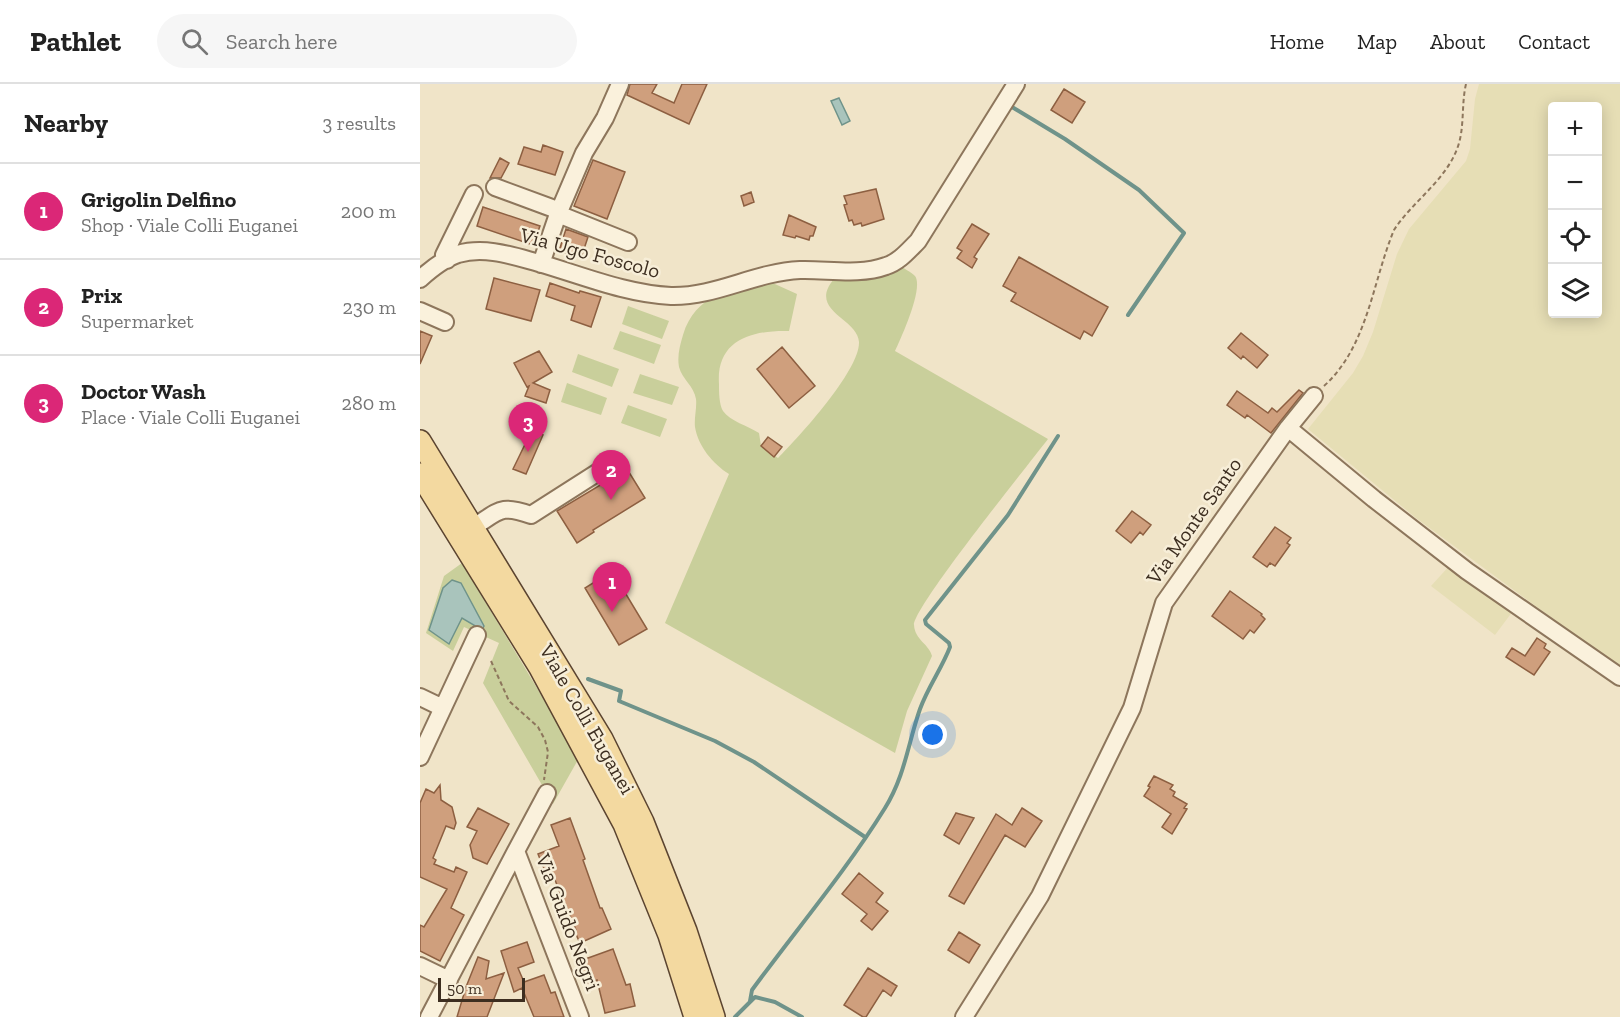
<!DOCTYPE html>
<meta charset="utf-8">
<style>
:root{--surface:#fff;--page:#f6f6f6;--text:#222;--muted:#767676;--line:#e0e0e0;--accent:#db2777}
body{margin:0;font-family:"Zilla Slab",serif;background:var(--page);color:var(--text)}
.controls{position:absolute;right:18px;top:18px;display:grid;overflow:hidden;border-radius:6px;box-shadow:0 3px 15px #0003}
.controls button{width:54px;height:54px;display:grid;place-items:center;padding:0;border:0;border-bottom:2px solid var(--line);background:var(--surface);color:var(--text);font:30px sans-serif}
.scale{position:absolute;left:18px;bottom:15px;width:87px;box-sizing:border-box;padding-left:6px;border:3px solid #3d2e20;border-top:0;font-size:16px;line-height:21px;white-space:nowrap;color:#3d2e20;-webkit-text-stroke:4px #f7eed8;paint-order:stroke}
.you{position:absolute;left:513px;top:651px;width:21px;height:21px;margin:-15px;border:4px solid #fff;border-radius:50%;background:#1a73e8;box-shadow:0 0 0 9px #1a73e833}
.badge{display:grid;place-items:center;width:39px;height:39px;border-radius:50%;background:var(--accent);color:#fff;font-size:20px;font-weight:700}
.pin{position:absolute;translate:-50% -50px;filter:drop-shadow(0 2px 3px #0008)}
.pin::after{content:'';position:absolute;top:32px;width:21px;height:18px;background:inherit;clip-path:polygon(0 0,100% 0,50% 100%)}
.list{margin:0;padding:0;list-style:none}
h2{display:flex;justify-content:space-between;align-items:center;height:78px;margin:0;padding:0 24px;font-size:26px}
h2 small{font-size:20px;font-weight:400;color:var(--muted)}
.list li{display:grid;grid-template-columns:39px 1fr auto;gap:18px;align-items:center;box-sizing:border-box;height:96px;padding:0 24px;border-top:2px solid var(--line)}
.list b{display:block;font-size:22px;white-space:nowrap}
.list p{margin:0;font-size:20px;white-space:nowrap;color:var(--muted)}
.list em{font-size:20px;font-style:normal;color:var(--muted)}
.icon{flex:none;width:33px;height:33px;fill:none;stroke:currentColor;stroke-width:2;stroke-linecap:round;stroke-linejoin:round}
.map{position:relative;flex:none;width:1200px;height:933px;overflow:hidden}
header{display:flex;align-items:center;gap:36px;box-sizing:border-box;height:84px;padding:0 30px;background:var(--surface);border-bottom:2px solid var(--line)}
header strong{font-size:28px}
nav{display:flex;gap:33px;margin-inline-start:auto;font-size:21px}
.search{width:420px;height:54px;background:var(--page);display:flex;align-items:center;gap:15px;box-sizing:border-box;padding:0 21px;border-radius:33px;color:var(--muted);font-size:22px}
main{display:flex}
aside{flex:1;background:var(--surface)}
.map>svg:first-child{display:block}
.farmland{fill:#e6deb5;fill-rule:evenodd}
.green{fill:#c9cf9b}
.water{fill:#a9c4bc;stroke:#6f938a;stroke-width:1.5}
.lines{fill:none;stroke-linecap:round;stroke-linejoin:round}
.stream{stroke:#6f938a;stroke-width:4}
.building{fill:#cf9f7d;stroke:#8d5f41;stroke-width:1.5}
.minor-casing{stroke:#8d765c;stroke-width:20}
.major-casing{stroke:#5b4430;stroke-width:24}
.path{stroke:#8d765c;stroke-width:2;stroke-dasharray:4.5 3;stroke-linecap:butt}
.minor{stroke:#faf1dc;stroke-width:16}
.major{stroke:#f3d9a0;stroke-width:21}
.labels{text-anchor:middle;stroke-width:5;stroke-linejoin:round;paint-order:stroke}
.street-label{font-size:21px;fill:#3d2e20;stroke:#f7eed8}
</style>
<header>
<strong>Pathlet</strong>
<div class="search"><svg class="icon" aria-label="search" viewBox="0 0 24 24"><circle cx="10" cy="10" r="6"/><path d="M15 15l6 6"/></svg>Search here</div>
<nav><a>Home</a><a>Map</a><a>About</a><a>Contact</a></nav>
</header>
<main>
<aside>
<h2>Nearby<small>3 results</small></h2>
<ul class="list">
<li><span class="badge">1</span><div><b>Grigolin Delfino</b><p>Shop · Viale Colli Euganei</p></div><em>200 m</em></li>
<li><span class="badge">2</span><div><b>Prix</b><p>Supermarket</p></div><em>230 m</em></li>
<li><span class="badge">3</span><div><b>Doctor Wash</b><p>Place · Viale Colli Euganei</p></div><em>280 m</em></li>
</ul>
</aside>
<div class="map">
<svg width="1200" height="933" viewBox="0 0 1200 933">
<rect width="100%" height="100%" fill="#f0e4c8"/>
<path class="farmland" d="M 1059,0 L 1200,0 L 1200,584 L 996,434 L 888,345 L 933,289 L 943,272 L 953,248 L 977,170 L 989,145 L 1046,77 L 1050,65 L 1055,15 ZM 1132,22 L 1178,22 L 1178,230 L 1132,230 Z
M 1031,480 L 1093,527 L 1075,551 L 1011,502 Z"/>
<path class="green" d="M 479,181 C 483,184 491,188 495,192 C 504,204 481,254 475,267 L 628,355 C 609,380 494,522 494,541 C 495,556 509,560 512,572 L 487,627 L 475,669 L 245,539 L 309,390 C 293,380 278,362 275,343 C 274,334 277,324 276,315 C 274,302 262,295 259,283 C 257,272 260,261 263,251 C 276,209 310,207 346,196 L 377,210 L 369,247 C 332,246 296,256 299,300 C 299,308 299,320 303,327 C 310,337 328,342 339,349 L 341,362 L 358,374 C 379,353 440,286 439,258 C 438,234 387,227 414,195 Z
M 208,222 L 249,237 L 242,255 L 202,240 Z
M 200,247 L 241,261 L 234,280 L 193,265 Z
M 158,270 L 199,285 L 192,303 L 152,288 Z
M 220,290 L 259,303 L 252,321 L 213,309 Z
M 147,299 L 187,314 L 181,331 L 141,318 Z
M 208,321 L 247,335 L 240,353 L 201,339 Z
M 42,479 L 159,674 L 133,720 L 63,599 L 79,559 L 44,543 L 33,567 L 6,549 L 24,492 Z"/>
<path class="water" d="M 419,14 L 430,37 L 422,41 L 411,17 Z
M 32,496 L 41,499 L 64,542 L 62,546 L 42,534 L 29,560 L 9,546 L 23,504 Z"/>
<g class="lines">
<path class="stream" d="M 592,23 L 645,55 L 719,106 L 764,149 L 708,231
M 168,595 L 201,607 L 199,617 L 295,657 L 334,678 L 445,753
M 330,917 L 332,906 C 376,846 426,787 465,724 C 485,692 488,659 500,625 C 508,603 522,584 530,563 L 529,559 L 506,540 L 505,536 L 588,431 L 638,352
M 315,933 L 335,913 L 355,918 L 382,933"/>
</g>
<path class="building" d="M 210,0 L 237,0 L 232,9 L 254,19 L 262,0 L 287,0 L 269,40 L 207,11 Z
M 644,5 L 665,18 L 652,39 L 631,26 Z
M 123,61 L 143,68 L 135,91 L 98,80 L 104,63 L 121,68 Z
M 80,74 L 89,79 L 81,94 L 70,94 Z
M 173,76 L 205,88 L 187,135 L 154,122 Z
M 456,105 L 464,135 L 442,142 L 441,139 L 434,141 L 432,136 L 429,137 L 424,121 L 427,120 L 424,112 Z
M 331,108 L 334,118 L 324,122 L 321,112 Z
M 63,123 L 120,142 L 113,161 L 57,142 Z
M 369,131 L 396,143 L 393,152 L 390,152 L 389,156 L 376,152 L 375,154 L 363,151 Z
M 552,140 L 569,150 L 554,173 L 557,175 L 552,184 L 537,174 L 542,167 L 537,164 Z
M 146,145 L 168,153 L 161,174 L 139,167 Z
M 599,173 L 688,223 L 672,252 L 664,247 L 660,255 L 591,217 L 596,209 L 583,202 Z
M 74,194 L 120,206 L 111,237 L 66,225 Z
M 130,199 L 159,209 L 160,207 L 181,213 L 171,243 L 151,236 L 155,222 L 126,212 Z
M 0,247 L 12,252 L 0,280 Z
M 821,249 L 848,271 L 837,284 L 823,272 L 821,275 L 808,264 Z
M 362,263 L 395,302 L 369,324 L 337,285 Z
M 119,267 L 132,288 L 113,299 L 130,306 L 126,319 L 105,312 L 109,302 L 107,303 L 94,279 Z
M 879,306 L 883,309 L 851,349 L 827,331 L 825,334 L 807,321 L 817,307 L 848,329 L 852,324 L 857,328 Z
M 112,346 L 123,351 L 106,390 L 93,385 Z
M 348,353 L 362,363 L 354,373 L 341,362 Z
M 207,385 L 225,414 L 173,446 L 174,448 L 157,459 L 137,427 Z
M 712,427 L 731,441 L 723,451 L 720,448 L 711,459 L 696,447 Z
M 855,443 L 871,454 L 867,459 L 870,461 L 855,482 L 850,479 L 847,483 L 833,473 Z
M 192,487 L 227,545 L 199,561 L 165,504 Z
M 810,507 L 842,530 L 841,531 L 845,535 L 834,549 L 830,546 L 823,555 L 792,532 Z
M 1117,554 L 1126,560 L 1124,564 L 1130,568 L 1114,591 L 1086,573 L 1092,564 L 1105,572 Z
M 734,692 L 753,701 L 750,705 L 755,708 L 753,712 L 767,720 L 764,724 L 767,725 L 752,750 L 742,743 L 751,730 L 724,712 L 730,703 L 728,702 Z
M 20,701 L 21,716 L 32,723 L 36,739 L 34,745 L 26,742 L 13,774 L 16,776 L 14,780 L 34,788 L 36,783 L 47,788 L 31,824 L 44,831 L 20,877 L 0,867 L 0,841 L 4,843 L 27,805 L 0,793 L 0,719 L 6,705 L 14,709 Z
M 58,724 L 89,740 L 67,780 L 53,774 L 50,761 L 57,747 L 47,743 Z
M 602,724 L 622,737 L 605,763 L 585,751 L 544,820 L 529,812 L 576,730 L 592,741 Z
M 536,729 L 554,734 L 539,760 L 524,751 Z
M 150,734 L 165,775 L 163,776 L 180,824 L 182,824 L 191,845 L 160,859 L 154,846 L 156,846 L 146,822 L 145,822 L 132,788 L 126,790 L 118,770 L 139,762 L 131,741 Z
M 439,789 L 463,809 L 456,818 L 468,827 L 452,846 L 441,837 L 447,830 L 422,810 Z
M 539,848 L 560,861 L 549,879 L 528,866 Z
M 107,858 L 114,878 L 98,884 L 104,898 L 124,891 L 131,909 L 135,908 L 144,933 L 114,933 L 102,904 L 94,908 L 81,867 Z
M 193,865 L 206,901 L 210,900 L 215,922 L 185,929 L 177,896 L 165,900 L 157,878 Z
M 58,873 L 69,877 L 66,895 L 84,889 L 67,933 L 37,933 L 46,903 Z
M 448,884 L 477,902 L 471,912 L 463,906 L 446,933 L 443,933 L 424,921 Z"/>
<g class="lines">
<g class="minor-casing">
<path id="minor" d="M 75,103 L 140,127
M 138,130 L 208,158
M 27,176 L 24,171 L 54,110
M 121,180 L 138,130 L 164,69 L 185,34 L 200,0
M 0,195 C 10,186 26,174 38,170 C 65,162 93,172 119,179 C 161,191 206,210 251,212 C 296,213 335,188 380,186 C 407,185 439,192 466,182 C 479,178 488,167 498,157 L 596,0
M 0,227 L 25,238
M 868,344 L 894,312
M 52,444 C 80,427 79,420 111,431 L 194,378
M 0,613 L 23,624
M 0,673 L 57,551
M 96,767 L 127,709
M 0,882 L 29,896
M 9,933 L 96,767 L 160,933
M 544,933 L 620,812 L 712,624 L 744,519 L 868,344 L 954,415 L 1047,487 L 1200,593"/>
</g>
<g class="major-casing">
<path id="major" d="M 0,357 L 182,655 L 223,738 L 266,847 L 294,933
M 0,390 L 120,584 L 204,740 L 249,851 L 275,933"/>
</g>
<path class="path" d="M 904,302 C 948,262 952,199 974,146 C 992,118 1025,97 1037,65 C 1045,45 1041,21 1046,0
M 71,577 L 89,617 L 118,643 L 125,656 L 128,668 L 124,696"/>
<use href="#minor" class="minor"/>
<use href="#major" class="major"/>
</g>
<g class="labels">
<g class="street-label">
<text transform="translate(170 169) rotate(15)" y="7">Via Ugo Foscolo</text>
<text transform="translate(774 437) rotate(-55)" y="7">Via Monte Santo</text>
<text transform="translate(167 635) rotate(60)" y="7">Viale Colli Euganei</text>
<text transform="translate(148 838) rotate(69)" y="7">Via Guido Negri</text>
</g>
</g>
</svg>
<div class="controls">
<button>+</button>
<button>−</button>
<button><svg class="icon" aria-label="locate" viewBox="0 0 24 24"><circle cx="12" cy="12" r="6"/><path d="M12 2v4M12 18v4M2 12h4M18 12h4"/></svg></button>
<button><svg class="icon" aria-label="layers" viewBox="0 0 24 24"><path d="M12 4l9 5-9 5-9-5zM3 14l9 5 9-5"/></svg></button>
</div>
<div class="scale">50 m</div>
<div class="you"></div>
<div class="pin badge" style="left:192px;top:528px">1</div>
<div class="pin badge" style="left:191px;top:416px">2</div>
<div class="pin badge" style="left:108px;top:368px">3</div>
</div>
</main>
